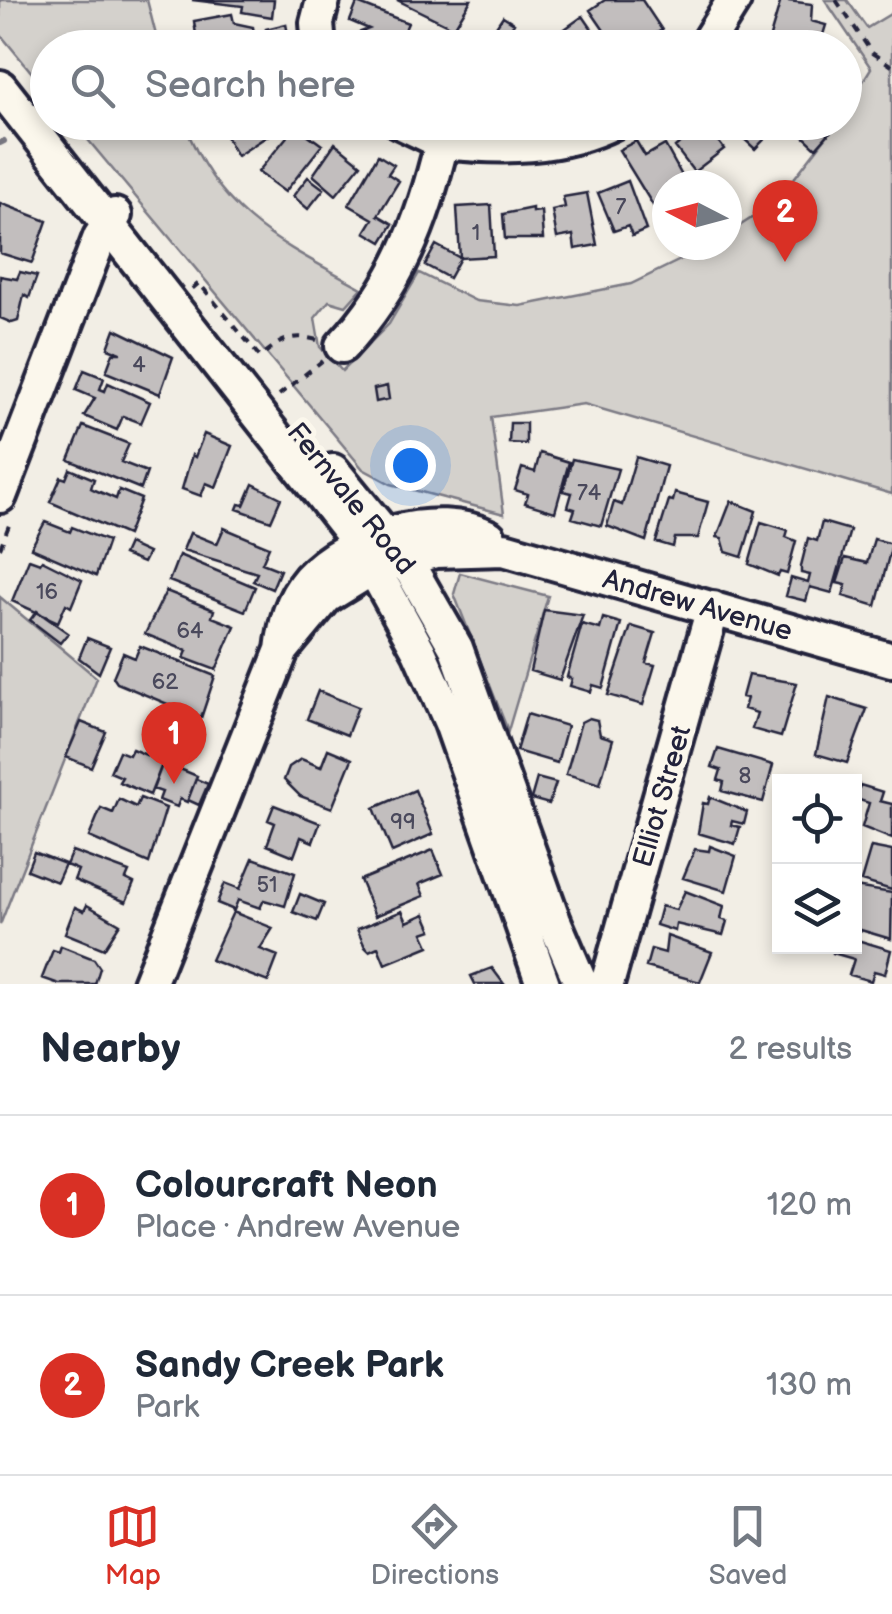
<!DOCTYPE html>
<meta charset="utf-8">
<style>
:root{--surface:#fff;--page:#f2f2f3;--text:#1f2937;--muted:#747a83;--line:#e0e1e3;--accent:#d93025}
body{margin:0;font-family:"Balsamiq Sans",sans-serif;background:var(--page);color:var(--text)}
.controls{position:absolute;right:30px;bottom:30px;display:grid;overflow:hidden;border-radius:0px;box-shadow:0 5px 15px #0003}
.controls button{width:90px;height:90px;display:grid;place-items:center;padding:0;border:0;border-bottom:2px solid var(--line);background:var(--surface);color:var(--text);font:50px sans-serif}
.compass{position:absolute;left:652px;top:170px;width:90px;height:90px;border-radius:50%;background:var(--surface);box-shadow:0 5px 15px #0003;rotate:276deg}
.you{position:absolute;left:410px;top:465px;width:35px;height:35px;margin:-25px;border:8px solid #fff;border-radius:50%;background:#1a73e8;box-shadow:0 0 0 15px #1a73e833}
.badge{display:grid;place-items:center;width:65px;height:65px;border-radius:50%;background:var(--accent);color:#fff;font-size:32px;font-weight:700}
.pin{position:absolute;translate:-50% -82px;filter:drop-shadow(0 2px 5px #0008)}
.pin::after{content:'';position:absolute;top:52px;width:35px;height:30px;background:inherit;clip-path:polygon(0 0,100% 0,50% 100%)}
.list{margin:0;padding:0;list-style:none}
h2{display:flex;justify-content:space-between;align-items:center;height:130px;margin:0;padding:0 40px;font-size:42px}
h2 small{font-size:32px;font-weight:400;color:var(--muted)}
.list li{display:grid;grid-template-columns:65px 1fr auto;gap:30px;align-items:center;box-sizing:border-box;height:180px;padding:0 40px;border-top:2px solid var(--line)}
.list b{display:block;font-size:38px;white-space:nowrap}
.list p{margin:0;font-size:32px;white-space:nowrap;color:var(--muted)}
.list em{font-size:32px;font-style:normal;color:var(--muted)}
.icon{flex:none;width:55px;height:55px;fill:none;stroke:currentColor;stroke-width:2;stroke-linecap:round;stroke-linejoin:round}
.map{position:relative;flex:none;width:892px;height:984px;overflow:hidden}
.search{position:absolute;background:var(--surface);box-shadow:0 5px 15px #0003;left:30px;right:30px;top:30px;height:110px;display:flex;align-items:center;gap:25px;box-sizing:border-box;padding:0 35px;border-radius:55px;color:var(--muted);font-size:38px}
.sheet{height:490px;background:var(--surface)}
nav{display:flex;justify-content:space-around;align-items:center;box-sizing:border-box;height:140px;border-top:2px solid var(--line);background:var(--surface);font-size:28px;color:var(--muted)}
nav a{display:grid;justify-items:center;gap:5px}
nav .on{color:var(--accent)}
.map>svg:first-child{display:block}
.green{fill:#d4d1cc;stroke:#7b7a84;stroke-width:2.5}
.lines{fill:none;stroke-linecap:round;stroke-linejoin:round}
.stream{stroke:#76747f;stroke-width:6}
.building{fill:#c2bebe;stroke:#22223b;stroke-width:2.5}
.minor-casing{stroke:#22223b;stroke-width:40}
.path{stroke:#22223b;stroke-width:4;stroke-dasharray:8 8;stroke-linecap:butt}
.minor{stroke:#fbf7ec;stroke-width:32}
.labels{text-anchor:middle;stroke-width:10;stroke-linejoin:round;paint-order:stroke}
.number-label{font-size:22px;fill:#4a495c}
.street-label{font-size:28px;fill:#22223b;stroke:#fbf7ec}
</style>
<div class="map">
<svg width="892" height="984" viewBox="0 0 892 984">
<rect width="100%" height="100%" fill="#f2eee5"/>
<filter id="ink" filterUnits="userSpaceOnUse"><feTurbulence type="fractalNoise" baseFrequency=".01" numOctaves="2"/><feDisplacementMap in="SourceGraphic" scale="20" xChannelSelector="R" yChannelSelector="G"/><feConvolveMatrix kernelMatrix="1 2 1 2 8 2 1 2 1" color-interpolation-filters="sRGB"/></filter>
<g filter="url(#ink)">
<path class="green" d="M 0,0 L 147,0 L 159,47 L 48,48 L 47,91 L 0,34 Z
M 825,0 L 847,0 L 867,28 L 892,13 L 892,494 L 584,404 L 491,417 L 504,514 L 391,484 L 363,469 L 74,123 L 184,123 C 221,217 278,242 362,288 L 346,306 L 329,301 L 315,318 L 320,347 L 342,371 L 389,324 L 419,273 L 476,301 L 520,306 L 631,284 L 711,245 L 727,245 L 727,234 L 775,203 L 837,123 L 844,122 L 845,111 L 871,68 Z
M 460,573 L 548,596 L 508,731 L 454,594 Z
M 0,597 L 97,678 L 0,925 Z"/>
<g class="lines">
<path class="stream" d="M 0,143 L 4,141"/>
</g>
<path class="building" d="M 192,0 L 274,0 L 272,17 L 242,12 L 243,6 Z
M 397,0 L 471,0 L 454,28 Z
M 605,0 L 642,0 L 662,30 L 629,48 L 616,48 L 590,10 Z
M 781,0 L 812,4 L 811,21 L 826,25 L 819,48 L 803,46 L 805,39 L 800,38 L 797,48 L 775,48 L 777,39 L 770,37 Z
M 357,3 L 408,23 L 404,32 L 425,41 L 422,48 L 364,48 L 358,33 L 369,29 L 350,21 Z
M 232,14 L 234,23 L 253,27 L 256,47 L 198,48 L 194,21 Z
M 503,16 L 514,23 L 502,42 L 491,34 Z
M 583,16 L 605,48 L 558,48 L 552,38 Z
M 286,24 L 290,44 L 270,48 L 266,29 Z
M 439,37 L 473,47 L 473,48 L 436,48 Z
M 218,122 L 274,122 L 278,129 L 237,156 Z
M 299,122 L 314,125 L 307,134 L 322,145 L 285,192 L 258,172 Z
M 704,122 L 724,149 L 694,172 L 675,147 Z
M 726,122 L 775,122 L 778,125 L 755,149 Z
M 811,122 L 822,122 L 831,131 L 816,148 L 801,134 Z
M 636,141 L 645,156 L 665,145 L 687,185 L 667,185 L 667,217 L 662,220 L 619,150 Z
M 335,143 L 361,164 L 336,195 L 313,175 Z
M 378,155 L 394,165 L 388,174 L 399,181 L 378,215 L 393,224 L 382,242 L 365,232 L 373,219 L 349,205 Z
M 308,177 L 324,189 L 308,209 L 293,196 Z
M 628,181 L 646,230 L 632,236 L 628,226 L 614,231 L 598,193 Z
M 587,193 L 597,245 L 575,249 L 573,235 L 557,238 L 552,210 L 565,207 L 563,197 Z
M 0,203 L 47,221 L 32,263 L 0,253 Z
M 491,205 L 494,256 L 460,258 L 457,207 Z
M 532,208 L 532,212 L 541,211 L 543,239 L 505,239 L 503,214 Z
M 436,245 L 460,258 L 449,278 L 425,265 Z
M 20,272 L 37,276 L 29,298 L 24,295 L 18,321 L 12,323 L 0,318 L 0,276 L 17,279 Z
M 115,329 L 173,357 L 160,394 L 106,372 L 113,353 L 121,353 L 108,348 Z
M 84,370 L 104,378 L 100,389 L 105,391 L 108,383 L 150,402 L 141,423 L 123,416 L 117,430 L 84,416 L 95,398 L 76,390 Z
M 387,386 L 389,399 L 376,402 L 374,389 Z
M 510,423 L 526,423 L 526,444 L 509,443 Z
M 83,426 L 129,444 L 121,462 L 147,472 L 141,489 L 69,460 Z
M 204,434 L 232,446 L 216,487 L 206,483 L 201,496 L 182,489 L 192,455 L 195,457 Z
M 540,453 L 569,462 L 555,512 L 525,503 L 528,494 L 515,490 L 522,468 L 535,472 Z
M 636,457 L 666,466 L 646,541 L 607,526 L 614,502 L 622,505 Z
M 572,459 L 618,469 L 601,526 L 572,518 L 575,509 L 568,507 L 572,493 L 563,491 Z
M 70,469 L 94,479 L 91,488 L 95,490 L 116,499 L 119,490 L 141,499 L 127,535 L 50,502 L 61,477 L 66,479 Z
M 253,484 L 281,498 L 271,521 L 237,509 L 239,504 L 244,505 Z
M 675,493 L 708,502 L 698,538 L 675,538 L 673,547 L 656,542 L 669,500 L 673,501 Z
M 731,501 L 756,511 L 742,557 L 726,552 L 722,538 L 717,537 Z
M 45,522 L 70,532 L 72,527 L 108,541 L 96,576 L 31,548 Z
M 761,522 L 788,530 L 786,537 L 796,541 L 787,574 L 780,572 L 778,576 L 749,564 Z
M 822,522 L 850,530 L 832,593 L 810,587 L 806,601 L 786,596 L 791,578 L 808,583 L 810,575 L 801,573 L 801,566 L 808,538 L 817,541 Z
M 224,528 L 269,547 L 262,563 L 280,570 L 272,589 L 253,581 L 257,573 L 183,550 L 190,533 L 217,544 Z
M 874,539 L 892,544 L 876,606 L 843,596 L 846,585 L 837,583 L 845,558 L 867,563 Z
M 128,544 L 148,553 L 143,563 L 123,555 Z
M 179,555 L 255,587 L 245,611 L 169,581 Z
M 29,559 L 40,563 L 42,560 L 82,580 L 71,607 L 66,604 L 58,622 L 12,601 Z
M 166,591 L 214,610 L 212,617 L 235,626 L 216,670 L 184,658 L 187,651 L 145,634 Z
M 544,610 L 583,615 L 560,680 L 530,671 Z
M 37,611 L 68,633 L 60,643 L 30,620 Z
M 603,618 L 621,623 L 603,688 L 593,685 L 591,692 L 570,686 L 572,679 L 567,677 L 582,624 L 600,629 Z
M 631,626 L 655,633 L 646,663 L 655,665 L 643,705 L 608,695 Z
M 87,638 L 110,647 L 99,673 L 79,658 Z
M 140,646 L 215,676 L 201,718 L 117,683 L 113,677 L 123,653 L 135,658 Z
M 748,675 L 797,683 L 781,737 L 752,729 L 757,713 L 744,709 L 747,698 L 742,697 Z
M 318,691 L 358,707 L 347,735 L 307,719 Z
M 829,697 L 867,709 L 847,763 L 816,754 Z
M 170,712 L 192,721 L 184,752 L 150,737 L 157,721 L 165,724 Z
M 527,714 L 567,726 L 557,763 L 516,751 Z
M 589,718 L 597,720 L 600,735 L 613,739 L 600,784 L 566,774 L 581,722 Z
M 81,722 L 106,732 L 91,767 L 66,757 Z
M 132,749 L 163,762 L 150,795 L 119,782 L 122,777 L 110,772 L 119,751 L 129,755 Z
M 328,749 L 352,759 L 332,808 L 300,796 L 284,780 L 289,767 L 301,759 L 321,767 Z
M 718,749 L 773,765 L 763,802 L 722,791 L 724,782 L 718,780 L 721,770 L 712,767 Z
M 163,762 L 197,776 L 187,802 L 180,799 L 177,807 L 159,800 L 162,792 L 153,789 Z
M 537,778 L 556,783 L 549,804 L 531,799 Z
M 196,779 L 208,784 L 199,805 L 188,800 Z
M 860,785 L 883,792 L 880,801 L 892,804 L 892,839 L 862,827 L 869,803 L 856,799 Z
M 415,790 L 433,834 L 392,852 L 374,808 Z
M 710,797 L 747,812 L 744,824 L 732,821 L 731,825 L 740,827 L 735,844 L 698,833 L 703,803 L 708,804 Z
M 140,798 L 166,808 L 149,863 L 89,837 L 101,808 L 113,813 L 119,799 L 136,807 Z
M 274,805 L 320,823 L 313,842 L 301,837 L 294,856 L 267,845 L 275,823 L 268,820 Z
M 710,846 L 736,856 L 726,891 L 683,878 L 695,849 L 709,851 Z
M 871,847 L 892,851 L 892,890 L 861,881 Z
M 433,850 L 443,874 L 419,884 L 424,896 L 375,916 L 360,880 Z
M 72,851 L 129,872 L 126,879 L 134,883 L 126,902 L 74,880 L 78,870 L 66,865 Z
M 34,852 L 65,864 L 57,882 L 27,870 Z
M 253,858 L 295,873 L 285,906 L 264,900 L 260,908 L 238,900 L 234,910 L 217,903 L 225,883 L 240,889 Z
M 855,887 L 892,893 L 891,939 L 854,928 Z
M 685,891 L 724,906 L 721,919 L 727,921 L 723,935 L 676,924 L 675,931 L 656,925 L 661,906 L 676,910 Z
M 300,894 L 324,904 L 317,921 L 293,912 Z
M 87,905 L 120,924 L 104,949 L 65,933 L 75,907 L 84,911 Z
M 402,911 L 407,922 L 425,914 L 432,930 L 423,933 L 429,946 L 385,964 L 378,947 L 369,951 L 365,947 L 357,929 Z
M 233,912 L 273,928 L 260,949 L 278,956 L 268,982 L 211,960 Z
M 667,936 L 712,952 L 700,982 L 646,967 L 651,949 L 665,953 Z
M 854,939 L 891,950 L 885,974 L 874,971 L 871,981 L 849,975 L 854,959 L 833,953 L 834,946 L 854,946 Z
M 61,946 L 94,959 L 100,968 L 95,984 L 59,984 L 42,978 L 53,950 L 59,952 Z
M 492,968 L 504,984 L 475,984 L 471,976 Z"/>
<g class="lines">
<g class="minor-casing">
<path id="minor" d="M 319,48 L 317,23 L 323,0
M 704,48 L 734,0
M 0,87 L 360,544 L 419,651 L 451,723 L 543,984
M 400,122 L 442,142
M 342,346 C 398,286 423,222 442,142 C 502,148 560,149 614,122
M 333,471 L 405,559 L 456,648 L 554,921 L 581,984
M 0,496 L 100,237 L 115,215
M 282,650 L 326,597 L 373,568 L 435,551 L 504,549 L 892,660
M 149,984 L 282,650 C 285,624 291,600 309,579 C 347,537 437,510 489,537
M 607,984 L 713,608"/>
</g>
<path class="path" d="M 836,0 L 872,53 L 892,66
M 192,289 L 199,283 L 260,357 C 281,340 290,333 317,340
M 279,395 L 322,361
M 0,548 L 11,520"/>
<use href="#minor" class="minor"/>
</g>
</g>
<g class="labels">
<g class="number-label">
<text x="621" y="214">7</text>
<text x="476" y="240">1</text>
<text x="139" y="372">4</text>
<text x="589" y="500">74</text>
<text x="47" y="599">16</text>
<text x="190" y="638">64</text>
<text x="165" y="689">62</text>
<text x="745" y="783">8</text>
<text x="403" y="829">99</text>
<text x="267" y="892">51</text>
</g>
<g class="street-label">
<text transform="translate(352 498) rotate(51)" y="10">Fernvale Road</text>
<text transform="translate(698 604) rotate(16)" y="10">Andrew Avenue</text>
<text transform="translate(661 796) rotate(-74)" y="10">Elliot Street</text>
</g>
</g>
</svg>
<div class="controls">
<button><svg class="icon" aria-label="locate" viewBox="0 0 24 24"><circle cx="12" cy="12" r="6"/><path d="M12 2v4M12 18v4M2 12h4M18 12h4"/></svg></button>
<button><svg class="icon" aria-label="layers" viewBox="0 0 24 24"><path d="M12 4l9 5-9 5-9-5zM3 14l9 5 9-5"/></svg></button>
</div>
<svg class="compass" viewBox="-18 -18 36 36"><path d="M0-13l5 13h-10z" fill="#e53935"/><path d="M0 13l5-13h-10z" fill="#747a83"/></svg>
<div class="you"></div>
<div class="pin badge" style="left:174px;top:784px">1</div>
<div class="pin badge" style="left:785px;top:262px">2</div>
<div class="search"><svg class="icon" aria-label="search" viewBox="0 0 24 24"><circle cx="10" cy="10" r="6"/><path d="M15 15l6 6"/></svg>Search here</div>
</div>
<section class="sheet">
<h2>Nearby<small>2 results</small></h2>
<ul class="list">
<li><span class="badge">1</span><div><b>Colourcraft Neon</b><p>Place · Andrew Avenue</p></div><em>120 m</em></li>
<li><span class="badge">2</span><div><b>Sandy Creek Park</b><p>Park</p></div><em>130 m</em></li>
</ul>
</section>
<nav>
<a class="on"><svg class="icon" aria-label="map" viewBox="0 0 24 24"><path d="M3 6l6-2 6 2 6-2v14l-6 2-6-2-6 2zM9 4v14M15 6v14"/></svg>Map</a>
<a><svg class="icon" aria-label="directions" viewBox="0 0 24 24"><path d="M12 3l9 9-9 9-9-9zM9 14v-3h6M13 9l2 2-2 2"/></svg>Directions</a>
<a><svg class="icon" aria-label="saved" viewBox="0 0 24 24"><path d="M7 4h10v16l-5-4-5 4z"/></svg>Saved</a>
</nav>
